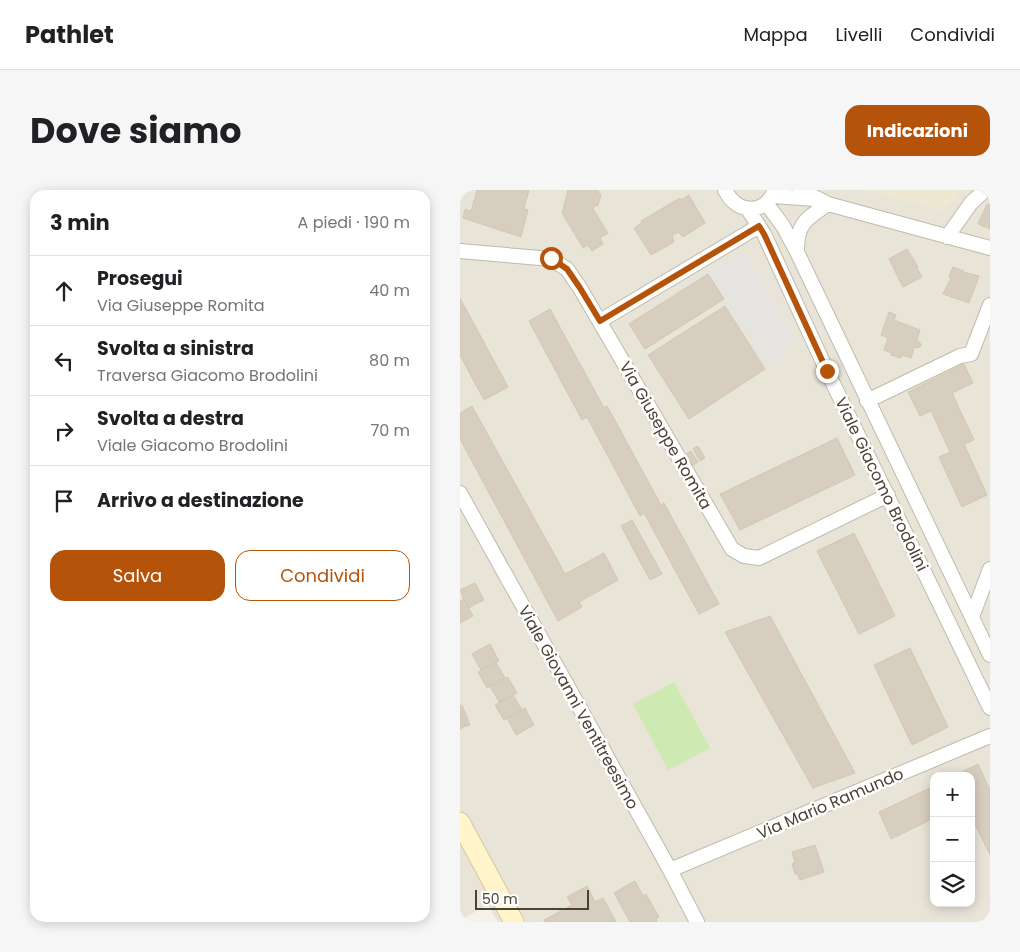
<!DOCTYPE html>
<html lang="it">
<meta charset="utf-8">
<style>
:root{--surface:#fff;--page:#f6f6f6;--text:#202124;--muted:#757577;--line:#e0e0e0;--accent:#b45309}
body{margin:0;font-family:Poppins,sans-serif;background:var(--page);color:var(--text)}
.controls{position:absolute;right:15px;bottom:15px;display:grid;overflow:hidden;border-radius:10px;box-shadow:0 2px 12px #0003}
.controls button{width:45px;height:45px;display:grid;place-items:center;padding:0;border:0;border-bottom:1px solid var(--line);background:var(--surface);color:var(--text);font:25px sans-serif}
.scale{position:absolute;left:15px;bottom:12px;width:114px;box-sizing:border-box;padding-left:5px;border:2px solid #494337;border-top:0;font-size:14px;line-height:18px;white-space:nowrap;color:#494337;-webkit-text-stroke:4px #fff;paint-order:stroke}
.stop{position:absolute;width:15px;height:15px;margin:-11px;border:4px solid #b45309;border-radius:50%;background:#fff}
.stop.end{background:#b45309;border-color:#fff;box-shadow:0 1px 5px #0008}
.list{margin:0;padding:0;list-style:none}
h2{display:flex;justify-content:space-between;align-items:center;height:65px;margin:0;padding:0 20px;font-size:21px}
h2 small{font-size:16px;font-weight:400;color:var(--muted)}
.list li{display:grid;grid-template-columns:32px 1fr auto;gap:15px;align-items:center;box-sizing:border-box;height:70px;padding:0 20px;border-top:1px solid var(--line)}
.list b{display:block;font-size:19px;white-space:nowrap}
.list p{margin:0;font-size:16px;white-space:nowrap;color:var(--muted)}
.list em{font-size:16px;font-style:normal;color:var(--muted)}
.actions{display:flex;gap:10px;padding:15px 20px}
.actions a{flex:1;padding:11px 0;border:1px solid var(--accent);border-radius:15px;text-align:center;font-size:18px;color:var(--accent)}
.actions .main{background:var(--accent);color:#fff}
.icon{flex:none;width:28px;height:28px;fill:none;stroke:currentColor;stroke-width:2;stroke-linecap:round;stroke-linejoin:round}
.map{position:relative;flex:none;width:530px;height:732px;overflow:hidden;border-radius:15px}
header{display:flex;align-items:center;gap:30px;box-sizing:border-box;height:70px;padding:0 25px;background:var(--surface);border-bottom:1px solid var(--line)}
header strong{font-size:24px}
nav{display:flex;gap:28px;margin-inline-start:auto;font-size:18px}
.intro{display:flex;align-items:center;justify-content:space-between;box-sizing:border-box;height:120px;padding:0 30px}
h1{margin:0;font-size:35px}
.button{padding:12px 22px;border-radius:15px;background:var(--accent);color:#fff;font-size:18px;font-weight:700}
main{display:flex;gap:30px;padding:0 30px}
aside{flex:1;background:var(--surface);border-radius:15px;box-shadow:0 2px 12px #0003}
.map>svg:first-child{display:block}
.residential{fill:#e9e4d8;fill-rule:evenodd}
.education{fill:#eee8d3}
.green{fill:#cee9b2}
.parking{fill:#e6e4e1}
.building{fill:#d7cebf;stroke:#d1c7b2}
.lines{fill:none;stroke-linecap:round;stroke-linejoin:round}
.minor-casing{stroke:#c0baac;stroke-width:16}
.secondary-casing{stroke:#d5c799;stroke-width:21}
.minor{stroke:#fff;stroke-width:14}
.secondary{stroke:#fff4ca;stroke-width:19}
.route{stroke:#b45309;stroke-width:6}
.labels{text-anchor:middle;stroke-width:5;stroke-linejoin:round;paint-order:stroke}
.street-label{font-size:16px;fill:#494337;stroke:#fff}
</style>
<header>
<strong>Pathlet</strong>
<nav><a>Mappa</a><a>Livelli</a><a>Condividi</a></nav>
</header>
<div class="intro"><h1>Dove siamo</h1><a class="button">Indicazioni</a></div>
<main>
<aside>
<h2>3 min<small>A piedi · 190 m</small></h2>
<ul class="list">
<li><svg class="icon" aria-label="ahead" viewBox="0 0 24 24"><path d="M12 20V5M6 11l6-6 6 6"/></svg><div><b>Prosegui</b><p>Via Giuseppe Romita</p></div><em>40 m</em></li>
<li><svg class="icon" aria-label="left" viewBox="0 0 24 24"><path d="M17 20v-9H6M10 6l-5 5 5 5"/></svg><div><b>Svolta a sinistra</b><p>Traversa Giacomo Brodolini</p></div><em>80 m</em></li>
<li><svg class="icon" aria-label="right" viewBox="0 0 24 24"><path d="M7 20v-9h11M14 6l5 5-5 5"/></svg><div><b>Svolta a destra</b><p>Viale Giacomo Brodolini</p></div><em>70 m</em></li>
<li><svg class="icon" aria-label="arrive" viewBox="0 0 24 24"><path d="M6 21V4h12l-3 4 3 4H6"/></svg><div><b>Arrivo a destinazione</b></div></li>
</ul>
<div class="actions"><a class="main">Salva</a><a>Condividi</a></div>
</aside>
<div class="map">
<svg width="530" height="732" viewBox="0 0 530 732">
<rect width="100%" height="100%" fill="#f5f2ea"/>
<path class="residential" d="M 0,0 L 530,0 L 530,732 L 38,732 L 28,715 L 0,730 ZM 474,586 L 511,586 L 511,713 L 474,713 Z"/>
<path class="education" d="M 406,0 L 505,0 L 483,21 Z"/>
<path class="green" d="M 214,492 L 250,558 L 208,580 L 173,514 Z"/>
<path class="parking" d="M 285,62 L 335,150 L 325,157 L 329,165 L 308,178 L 249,85 Z"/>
<path class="building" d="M 17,0 L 69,0 L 64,19 L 68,20 L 61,47 L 3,28 L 5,19 L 11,21 Z
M 108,0 L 139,0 L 138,3 L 141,4 L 138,16 L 135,15 L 133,19 L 148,43 L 140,48 L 143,54 L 132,61 L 128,55 L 123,58 L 102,23 Z
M 229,5 L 245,33 L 223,47 L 218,42 L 212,46 L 214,52 L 191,65 L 174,38 L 182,33 L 181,31 L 220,8 L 221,10 Z
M 527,14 L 530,15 L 530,39 L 518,34 Z
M 447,59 L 458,77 L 457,78 L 462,87 L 443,97 L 429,69 Z
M 493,77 L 504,81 L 503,82 L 519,86 L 509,113 L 483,104 L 491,88 L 489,87 Z
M 248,84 L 264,109 L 185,159 L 169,134 Z
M 0,108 L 48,197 L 24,210 L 0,165 Z
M 265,116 L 305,179 L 229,229 L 188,165 Z
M 90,119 L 144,218 L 147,216 L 201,315 L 204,313 L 259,414 L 239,424 L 184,323 L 180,326 L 127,227 L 122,230 L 69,131 Z
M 429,122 L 436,125 L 434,130 L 460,140 L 457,150 L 461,154 L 460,157 L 454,158 L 451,168 L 442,165 L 441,168 L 431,165 L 432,163 L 424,160 L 428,148 L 421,145 Z
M 504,174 L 513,193 L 492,203 L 514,250 L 504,254 L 527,305 L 502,317 L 479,267 L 490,262 L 471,221 L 460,226 L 448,202 Z
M 12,216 L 105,384 L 144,363 L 158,390 L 119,412 L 122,417 L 98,431 L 0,249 L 0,223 Z
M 377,248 L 395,285 L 280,340 L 260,304 Z
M 238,256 L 245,268 L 240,271 L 233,259 Z
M 231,261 L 238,272 L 232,276 L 226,264 Z
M 172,330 L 202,384 L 190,390 L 161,336 Z
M 394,343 L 435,426 L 399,444 L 357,361 Z
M 15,393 L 24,410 L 8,418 L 0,400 Z
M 4,409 L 13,426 L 0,433 L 0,411 Z
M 310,426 L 395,583 L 353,598 L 265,442 Z
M 30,454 L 39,471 L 21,480 L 12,464 Z
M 450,458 L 488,537 L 452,555 L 414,475 Z
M 36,473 L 45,488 L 27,498 L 18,482 Z
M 48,487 L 57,503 L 39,512 L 30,496 Z
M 53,505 L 62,520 L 44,530 L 35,515 Z
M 2,515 L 10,535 L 6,536 L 0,523 L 0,516 Z
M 65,518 L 74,535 L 56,545 L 47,528 Z
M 0,523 L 6,536 L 0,539 Z
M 518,574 L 530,600 L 530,665 L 511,626 L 511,586 L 494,586 Z
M 474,596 L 474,628 L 431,649 L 419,622 Z
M 355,655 L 364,682 L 340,690 L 338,684 L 335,684 L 332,674 L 335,672 L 332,662 Z
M 175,691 L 183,706 L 186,704 L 199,727 L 196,729 L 197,732 L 170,732 L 154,703 Z
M 127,696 L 135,712 L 143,708 L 156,732 L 85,732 L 84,730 L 112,715 L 107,707 Z"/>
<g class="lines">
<g class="minor-casing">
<path id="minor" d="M 265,0 C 277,24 304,26 315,0
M 341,0 L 368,14 L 530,58
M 313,6 L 355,9
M 306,13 L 323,36 L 337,62 L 530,465
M 287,18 L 304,44 L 367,181 L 530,518
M 487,47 L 511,13 L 525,0
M 0,61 L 91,69 L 107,79 L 120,98 L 272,359 L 284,366 L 299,368 L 428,305
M 337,61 C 337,33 346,29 368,14
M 140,131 L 299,36
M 407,211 L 500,166 L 511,164 L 530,115
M 0,303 L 210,680 L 237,732
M 512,427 L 530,379
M 210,680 L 530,546"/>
</g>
<g class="secondary-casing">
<path id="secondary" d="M 0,632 L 54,732"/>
</g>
<use href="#minor" class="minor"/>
<use href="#secondary" class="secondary"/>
</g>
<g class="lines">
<path class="route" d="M 91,68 L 107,79 L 120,98 L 140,131 L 299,36 L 304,44 L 367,181"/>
</g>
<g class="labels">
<g class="street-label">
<text transform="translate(206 245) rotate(60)" y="6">Via Giuseppe Romita</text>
<text transform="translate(422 294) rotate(64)" y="6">Viale Giacomo Brodolini</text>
<text transform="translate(119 517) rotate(61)" y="6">Viale Giovanni Ventitreesimo</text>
<text transform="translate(370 613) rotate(-23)" y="6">Via Mario Ramundo</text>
</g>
</g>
</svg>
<div class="controls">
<button>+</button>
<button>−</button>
<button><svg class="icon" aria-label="layers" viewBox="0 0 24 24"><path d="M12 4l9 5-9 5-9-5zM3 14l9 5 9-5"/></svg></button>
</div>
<div class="scale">50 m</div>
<div class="stop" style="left:91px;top:68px"></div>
<div class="stop end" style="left:367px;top:181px"></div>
</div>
</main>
